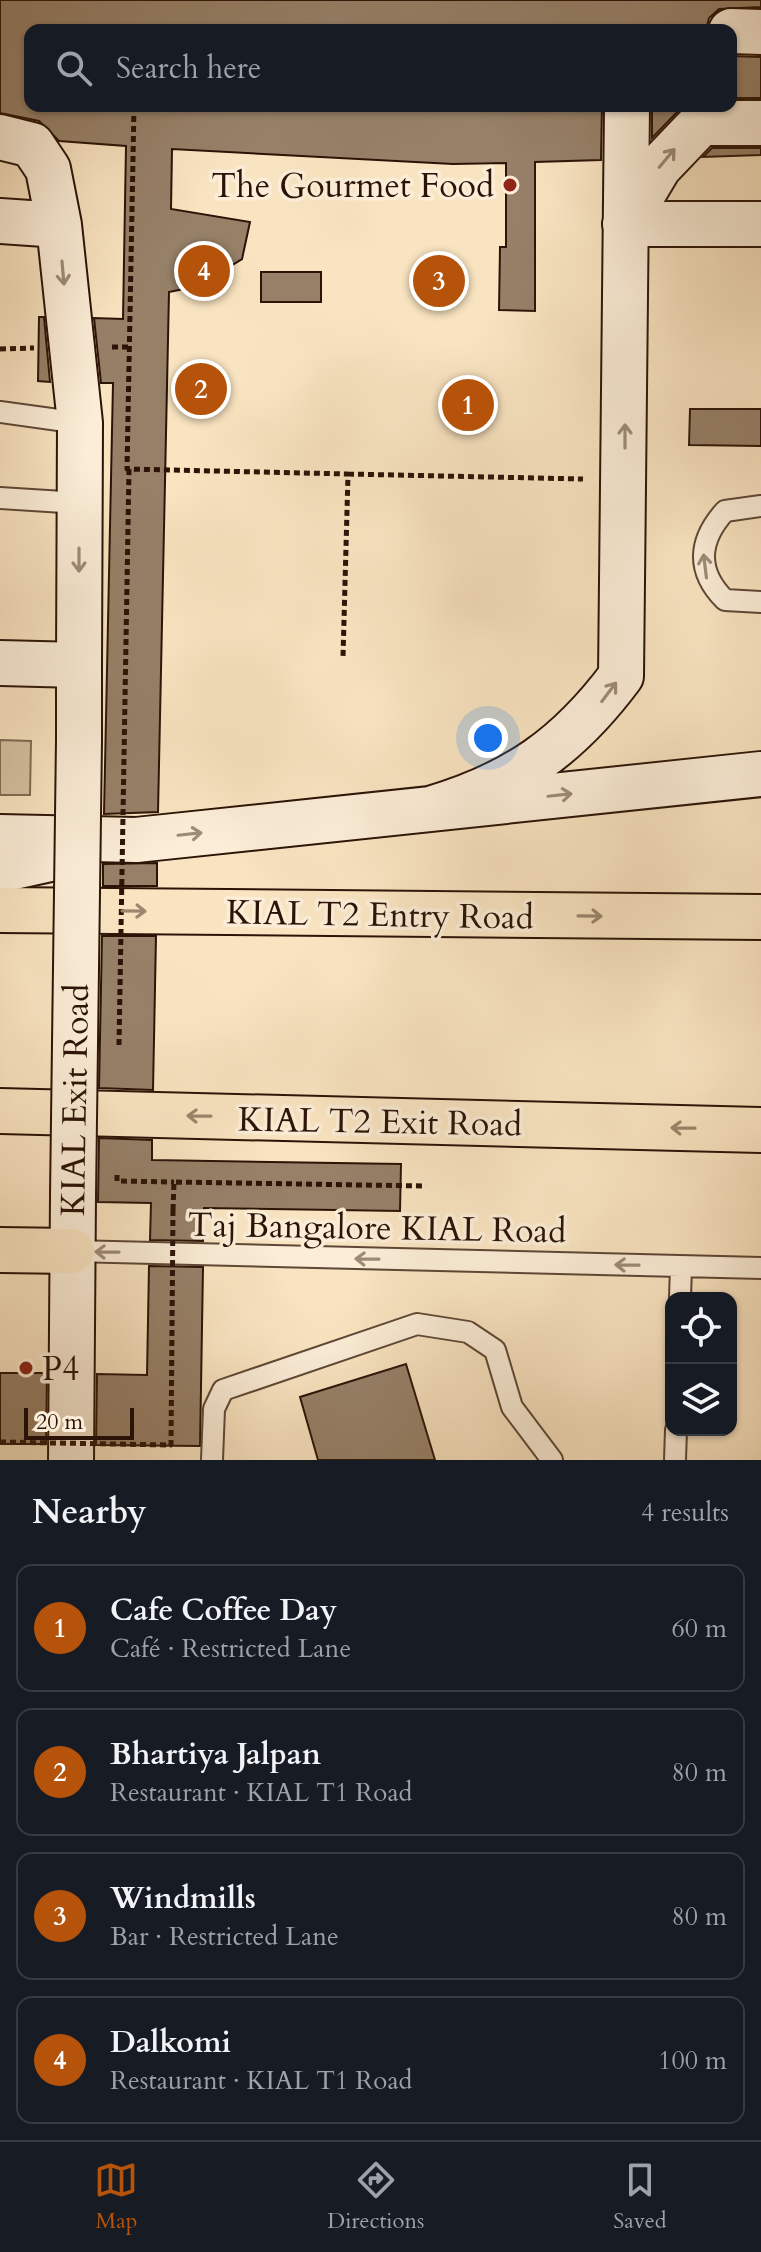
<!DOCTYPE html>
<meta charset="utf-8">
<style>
:root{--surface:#171b24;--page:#242831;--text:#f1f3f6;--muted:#9ea1a6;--line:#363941;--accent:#b45309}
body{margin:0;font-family:Cardo,serif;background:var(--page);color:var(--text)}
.controls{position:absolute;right:24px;bottom:24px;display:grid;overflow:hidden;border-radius:16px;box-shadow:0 2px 6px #0004}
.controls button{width:72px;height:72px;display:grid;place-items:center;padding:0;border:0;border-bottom:2px solid var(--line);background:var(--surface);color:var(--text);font:40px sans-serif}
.scale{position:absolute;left:24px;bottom:20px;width:110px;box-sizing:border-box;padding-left:8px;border:4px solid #2b1307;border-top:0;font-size:22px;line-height:28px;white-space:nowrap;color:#2b1307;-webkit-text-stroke:6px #fbedd7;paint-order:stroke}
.you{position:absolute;left:488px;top:738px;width:28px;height:28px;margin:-20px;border:6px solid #fff;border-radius:50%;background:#1a73e8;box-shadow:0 0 0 12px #1a73e833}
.badge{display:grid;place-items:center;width:52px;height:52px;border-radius:50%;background:var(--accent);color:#fff;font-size:26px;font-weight:700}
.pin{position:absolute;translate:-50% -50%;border:4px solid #fff;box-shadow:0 2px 8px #0006}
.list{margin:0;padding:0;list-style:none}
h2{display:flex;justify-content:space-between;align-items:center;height:104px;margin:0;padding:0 32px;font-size:34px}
h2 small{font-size:26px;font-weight:400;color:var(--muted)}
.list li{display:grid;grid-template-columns:52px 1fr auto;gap:24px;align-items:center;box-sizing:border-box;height:128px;margin:0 16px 16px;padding:0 16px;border:2px solid var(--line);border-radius:16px}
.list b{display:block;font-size:30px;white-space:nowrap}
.list p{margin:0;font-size:26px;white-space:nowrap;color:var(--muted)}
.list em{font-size:26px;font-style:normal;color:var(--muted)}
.icon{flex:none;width:44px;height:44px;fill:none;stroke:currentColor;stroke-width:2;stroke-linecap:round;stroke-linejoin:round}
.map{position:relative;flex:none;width:761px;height:1460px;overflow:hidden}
.search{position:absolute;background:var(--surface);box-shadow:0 2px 6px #0004;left:24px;right:24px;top:24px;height:88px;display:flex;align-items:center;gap:20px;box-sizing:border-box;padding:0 28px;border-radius:16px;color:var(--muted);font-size:30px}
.sheet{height:680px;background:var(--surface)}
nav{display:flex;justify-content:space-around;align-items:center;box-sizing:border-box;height:112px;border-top:2px solid var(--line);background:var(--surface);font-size:22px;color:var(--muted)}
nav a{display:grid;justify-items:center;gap:4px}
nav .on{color:var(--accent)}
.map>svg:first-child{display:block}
.green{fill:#d6c0a1;stroke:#806a54;stroke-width:2}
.building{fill:#968068;stroke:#2b1307;stroke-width:2}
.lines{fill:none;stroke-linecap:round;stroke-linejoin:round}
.service-casing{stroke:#5e4736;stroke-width:24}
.secondary-casing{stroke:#2b1307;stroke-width:48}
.primary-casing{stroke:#2b1307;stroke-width:48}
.path{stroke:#2b1307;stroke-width:5;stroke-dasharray:6 4;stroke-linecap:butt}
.service{stroke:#fbedd7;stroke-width:20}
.secondary{stroke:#fbedd7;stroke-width:44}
.primary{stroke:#f9e4c1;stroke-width:44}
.secondary-bridge-casing{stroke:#2b1307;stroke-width:48;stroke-linecap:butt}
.path-bridge{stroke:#2b1307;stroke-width:5;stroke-dasharray:6 4;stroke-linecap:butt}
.secondary-bridge{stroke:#fbedd7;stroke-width:44}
.oneway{stroke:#9d8b79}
.oneway2{stroke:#9c866d}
.poi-dot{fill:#8f2418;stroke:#fbedd7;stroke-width:3}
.labels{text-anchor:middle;stroke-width:7;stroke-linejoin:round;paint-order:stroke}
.poi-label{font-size:34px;fill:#2b1307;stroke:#fbedd7;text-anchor:end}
.street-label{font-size:34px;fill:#2b1307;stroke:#fbedd7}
</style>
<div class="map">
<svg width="761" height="1460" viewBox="0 0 761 1460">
<rect width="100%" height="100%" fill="#f9e4c1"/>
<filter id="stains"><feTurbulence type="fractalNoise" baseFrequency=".0025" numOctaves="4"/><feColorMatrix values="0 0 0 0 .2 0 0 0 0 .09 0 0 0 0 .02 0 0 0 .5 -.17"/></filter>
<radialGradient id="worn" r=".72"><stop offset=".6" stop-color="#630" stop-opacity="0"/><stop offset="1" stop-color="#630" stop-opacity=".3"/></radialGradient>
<path class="green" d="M 0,740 L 31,741 L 30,795 L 0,795 Z"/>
<path class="building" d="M 0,0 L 761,0 L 761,7 L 719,9 L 709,18 L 706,30 L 30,30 L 30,106 L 602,106 L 601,160 L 535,162 L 535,311 L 499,310 L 500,247 L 506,247 L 506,163 L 453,164 L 172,149 L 171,209 L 250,222 L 242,259 L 198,286 L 169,292 L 158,812 L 104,814 L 113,383 L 101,383 L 94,318 L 123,319 L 126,146 L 59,141 L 39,121 L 0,113 Z
M 731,56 L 761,57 L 761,98 L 731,98 Z
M 652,106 L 683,106 L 652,138 Z
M 712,148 L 761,148 L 761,155 L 703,157 Z
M 261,272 L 321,272 L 321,302 L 261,302 Z
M 39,317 L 44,317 L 50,382 L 38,381 Z
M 690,409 L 761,409 L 761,446 L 689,445 Z
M 157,863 L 157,886 L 103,886 L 103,864 Z
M 102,936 L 156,936 L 153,1090 L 99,1088 Z
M 99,1138 L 152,1140 L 152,1160 L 401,1164 L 400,1211 L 204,1208 L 203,1241 L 150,1240 L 151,1203 L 98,1202 Z
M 149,1266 L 203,1267 L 200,1446 L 96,1445 L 97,1374 L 147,1375 Z
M 406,1364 L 435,1460 L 318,1460 L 300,1397 Z
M 0,1373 L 47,1373 L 46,1444 L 0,1444 Z"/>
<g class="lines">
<g class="service-casing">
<path id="service" d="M 0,412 L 80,423
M 0,498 L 79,503
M 761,506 L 725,511 C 698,541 696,571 725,600 L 761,602
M 72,1251 L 761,1268
M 680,1298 L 681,1267
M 212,1460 L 214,1409 L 223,1390 L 417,1324 L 468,1332 L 495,1350 L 512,1407 L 552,1460
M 675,1460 L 676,1430"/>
</g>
<g class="secondary-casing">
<path id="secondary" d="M 731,31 L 761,32
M 0,137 L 32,145 L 48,169 L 59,225 L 80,423 L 79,665
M 0,221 L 59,225
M 625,224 L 659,167 L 701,123 L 761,123
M 625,224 L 761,224
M 0,663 L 79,665 L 79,740
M 430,809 C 515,784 568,747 621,676 L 627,106
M 0,837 L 136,840 L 761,774
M 0,870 L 68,855
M 71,1460 L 73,1196"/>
</g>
<g class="primary-casing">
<path id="primary" d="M 0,910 L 761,917
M 0,1111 L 761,1130
M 0,1250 L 72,1251"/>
</g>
<path class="path" d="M 134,106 L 127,469 L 348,474 L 343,657
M 112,347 L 131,347
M 0,349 L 34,348
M 348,474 L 583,479
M 173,1210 L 174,1182 L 426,1186"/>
<use href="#service" class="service"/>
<use href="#secondary" class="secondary"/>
<use href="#primary" class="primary"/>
<g class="secondary-bridge-casing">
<path id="secondary-bridge" d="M 73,1196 L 79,740"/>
</g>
<path class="path-bridge" d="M 119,1045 L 129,469
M 117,1175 L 117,1181 L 174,1182
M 0,1442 L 171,1445 L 173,1210"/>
<use href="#secondary-bridge" class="secondary-bridge"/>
</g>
<defs><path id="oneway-shaft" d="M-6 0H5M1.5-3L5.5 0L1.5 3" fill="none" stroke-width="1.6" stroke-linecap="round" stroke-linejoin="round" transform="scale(2)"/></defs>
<g class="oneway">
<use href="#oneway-shaft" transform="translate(667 158) rotate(-50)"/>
<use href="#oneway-shaft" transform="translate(63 273) rotate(85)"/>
<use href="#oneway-shaft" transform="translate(625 436) rotate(-90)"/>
<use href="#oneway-shaft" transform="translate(79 560) rotate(90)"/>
<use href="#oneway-shaft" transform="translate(705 566) rotate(-97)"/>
<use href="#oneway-shaft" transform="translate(609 692) rotate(-53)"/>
<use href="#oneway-shaft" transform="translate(560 795) rotate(-6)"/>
<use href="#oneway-shaft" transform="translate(190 834) rotate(-6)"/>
<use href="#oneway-shaft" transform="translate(107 1252) rotate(-179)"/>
<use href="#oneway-shaft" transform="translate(367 1259) rotate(-179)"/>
<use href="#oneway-shaft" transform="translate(627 1265) rotate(-179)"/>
</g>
<g class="oneway2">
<use href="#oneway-shaft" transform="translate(134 911) rotate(1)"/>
<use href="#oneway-shaft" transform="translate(590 916) rotate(1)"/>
<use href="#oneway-shaft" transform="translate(199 1116) rotate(-179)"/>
<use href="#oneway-shaft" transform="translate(683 1128) rotate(-179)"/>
</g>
<g class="poi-dot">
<circle cx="510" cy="185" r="8"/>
<circle cx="26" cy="1368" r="8"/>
</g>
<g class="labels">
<g class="poi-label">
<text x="494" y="197">The Gourmet Food</text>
<text x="42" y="1380" text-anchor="start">P4</text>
</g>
<g class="street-label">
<text transform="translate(380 914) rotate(1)" y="12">KIAL T2 Entry Road</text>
<text transform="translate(74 1100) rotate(-89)" y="12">KIAL Exit Road</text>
<text transform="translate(380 1121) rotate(1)" y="12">KIAL T2 Exit Road</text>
<text transform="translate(377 1227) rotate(1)" y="12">Taj Bangalore KIAL Road</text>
</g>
</g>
<rect width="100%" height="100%" filter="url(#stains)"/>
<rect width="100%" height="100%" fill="url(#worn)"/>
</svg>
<div class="controls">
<button><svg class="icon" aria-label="locate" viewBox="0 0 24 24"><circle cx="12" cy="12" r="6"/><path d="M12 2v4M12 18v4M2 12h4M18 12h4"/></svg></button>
<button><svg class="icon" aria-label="layers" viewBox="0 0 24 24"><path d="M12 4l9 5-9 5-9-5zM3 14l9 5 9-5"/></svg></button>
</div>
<div class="scale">20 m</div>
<div class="you"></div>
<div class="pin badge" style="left:468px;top:405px">1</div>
<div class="pin badge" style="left:201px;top:389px">2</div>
<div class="pin badge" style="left:439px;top:281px">3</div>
<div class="pin badge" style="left:204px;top:271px">4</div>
<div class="search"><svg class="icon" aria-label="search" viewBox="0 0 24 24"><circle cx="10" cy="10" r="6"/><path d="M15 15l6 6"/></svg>Search here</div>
</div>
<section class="sheet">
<h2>Nearby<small>4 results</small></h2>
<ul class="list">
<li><span class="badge">1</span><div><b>Cafe Coffee Day</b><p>Café · Restricted Lane</p></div><em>60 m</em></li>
<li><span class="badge">2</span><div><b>Bhartiya Jalpan</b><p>Restaurant · KIAL T1 Road</p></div><em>80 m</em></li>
<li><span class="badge">3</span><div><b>Windmills</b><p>Bar · Restricted Lane</p></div><em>80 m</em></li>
<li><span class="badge">4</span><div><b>Dalkomi</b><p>Restaurant · KIAL T1 Road</p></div><em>100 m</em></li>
</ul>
</section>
<nav>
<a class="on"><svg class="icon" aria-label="map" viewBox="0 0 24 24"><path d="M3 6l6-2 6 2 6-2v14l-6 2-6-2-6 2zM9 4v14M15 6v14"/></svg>Map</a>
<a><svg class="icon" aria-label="directions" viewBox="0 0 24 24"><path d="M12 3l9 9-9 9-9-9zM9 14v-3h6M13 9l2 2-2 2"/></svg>Directions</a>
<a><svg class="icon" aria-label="saved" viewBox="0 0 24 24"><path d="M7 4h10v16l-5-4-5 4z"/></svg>Saved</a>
</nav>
